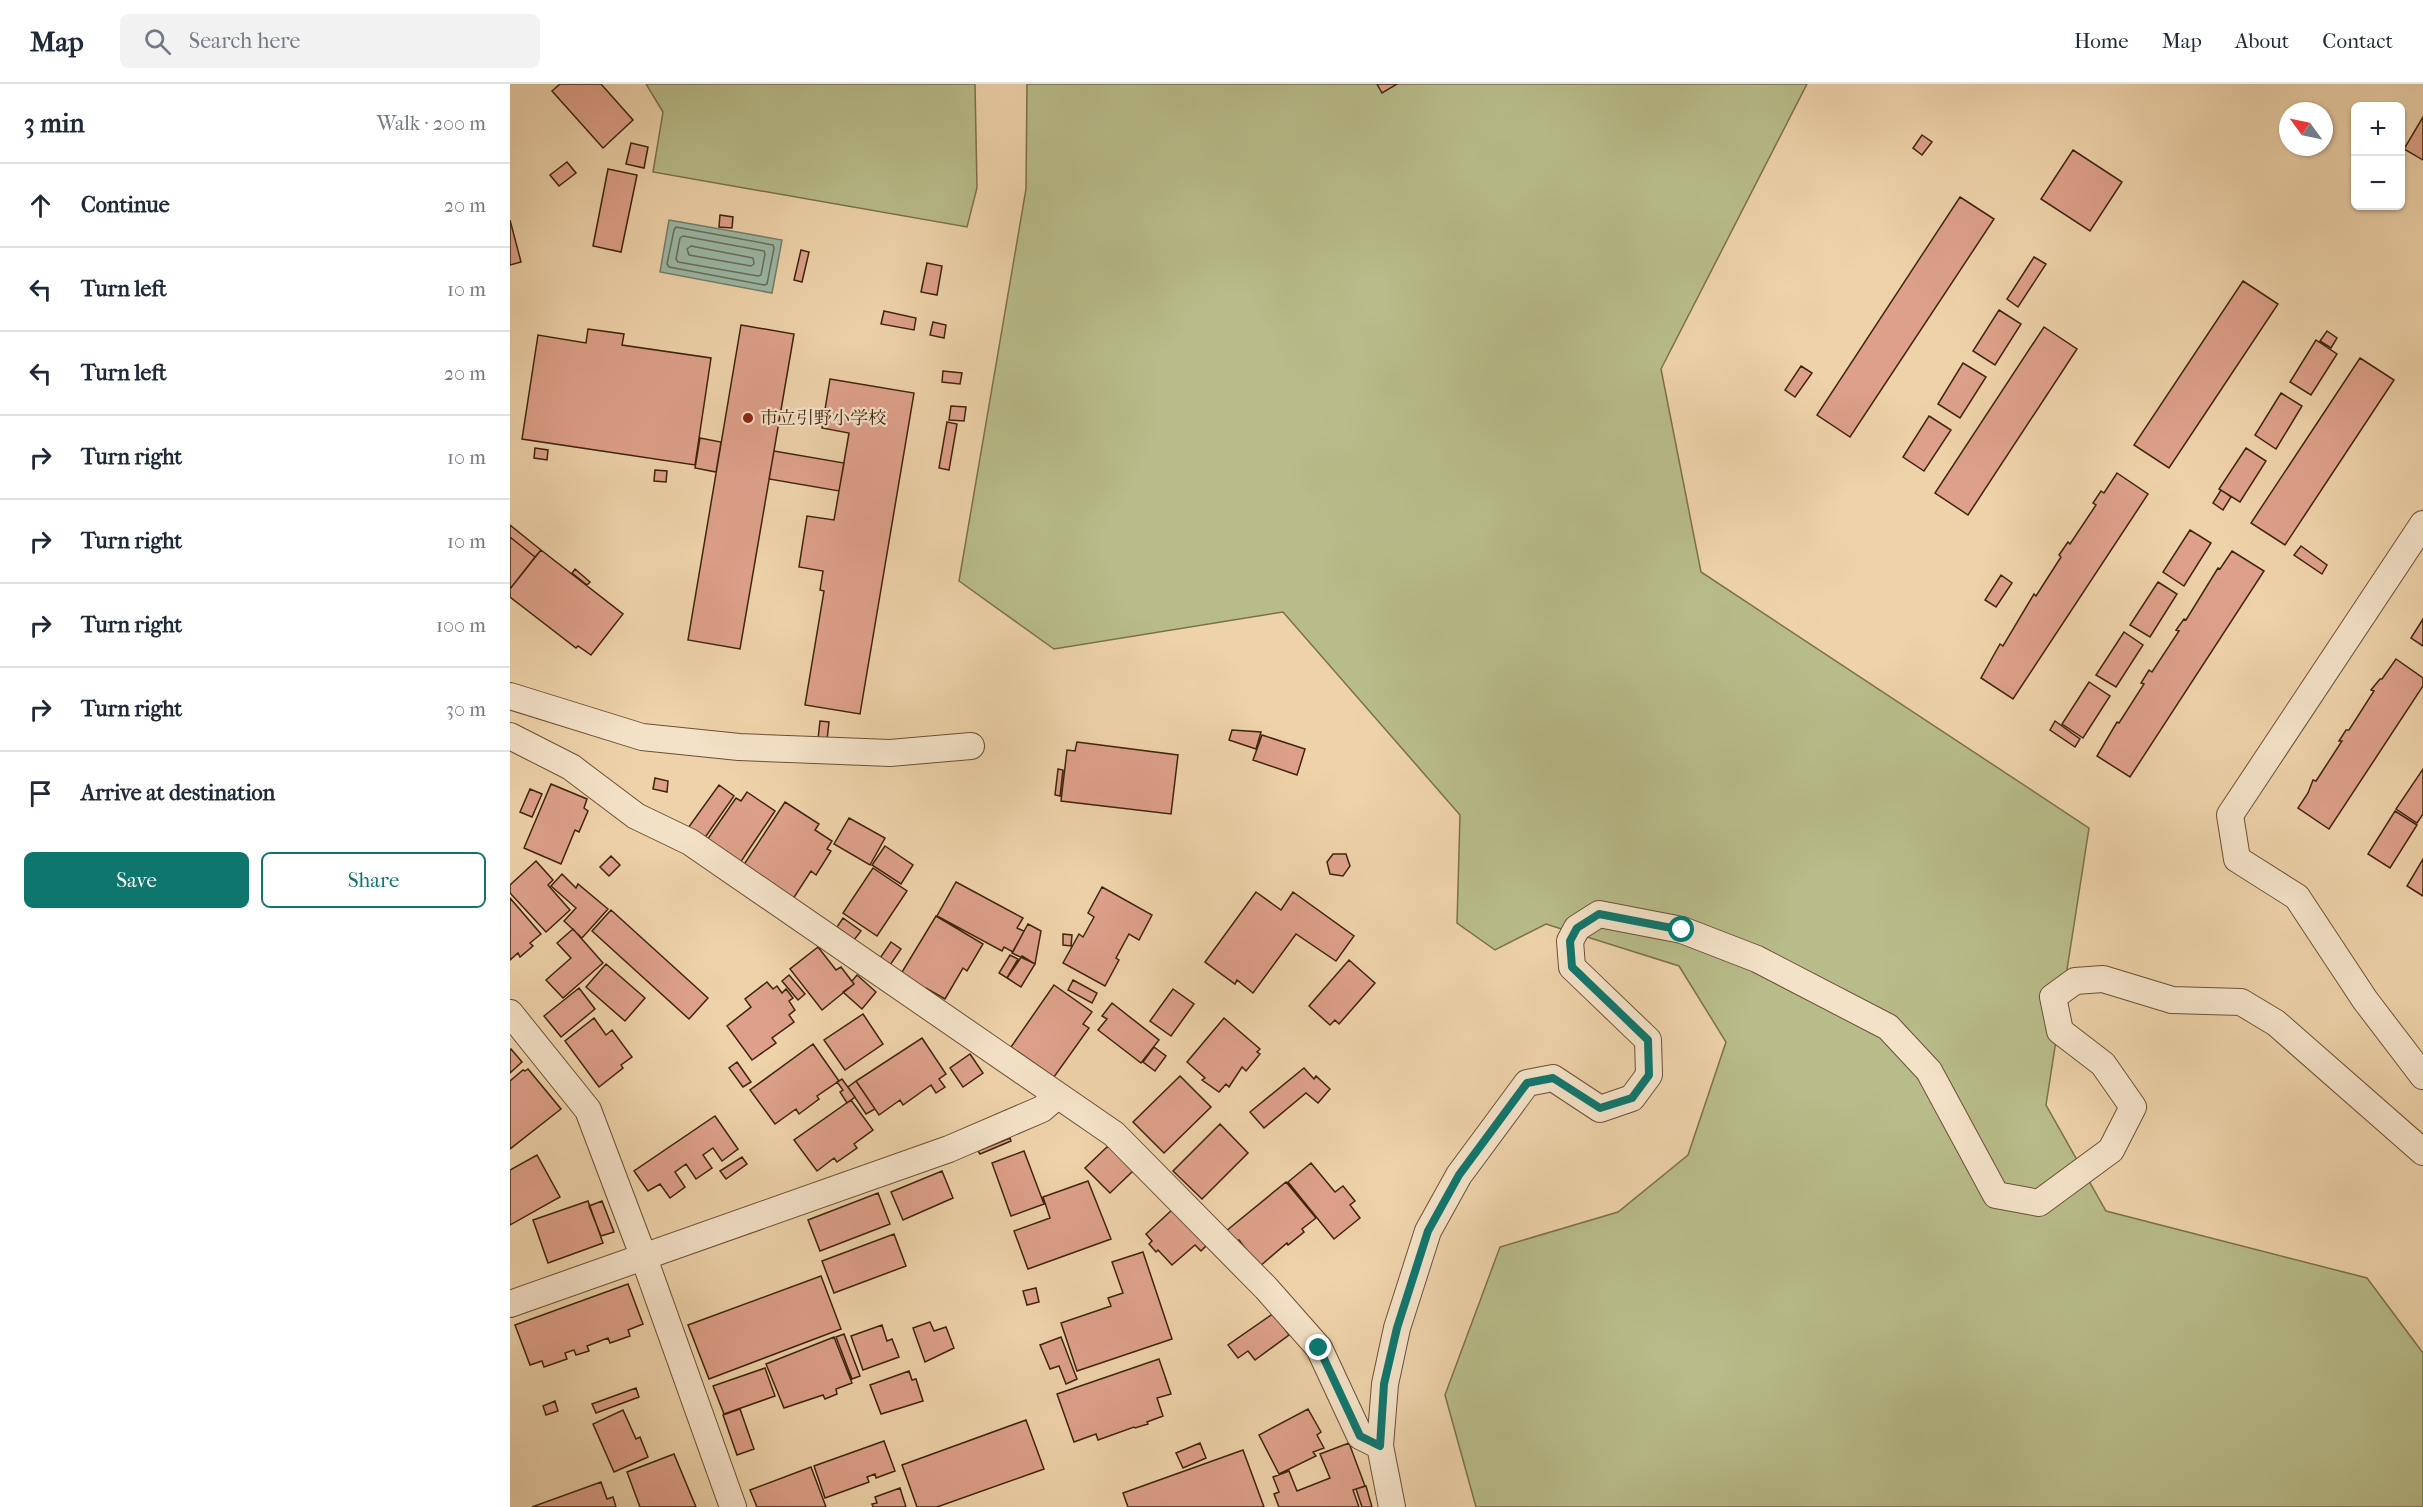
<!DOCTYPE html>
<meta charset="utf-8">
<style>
:root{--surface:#fff;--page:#f2f2f3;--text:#1f2937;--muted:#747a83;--line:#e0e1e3;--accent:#0f766e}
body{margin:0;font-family:"IM FELL French Canon","Noto Serif JP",serif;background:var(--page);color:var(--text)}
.controls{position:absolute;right:18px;top:18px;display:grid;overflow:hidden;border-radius:9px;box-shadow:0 2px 4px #0004}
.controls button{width:54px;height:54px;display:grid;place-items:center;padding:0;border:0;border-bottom:2px solid var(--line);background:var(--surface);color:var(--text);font:30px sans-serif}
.compass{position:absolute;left:1769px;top:18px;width:54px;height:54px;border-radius:50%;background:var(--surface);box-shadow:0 2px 4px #0004;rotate:303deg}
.stop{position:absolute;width:18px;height:18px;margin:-14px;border:4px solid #0f766e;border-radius:50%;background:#fff}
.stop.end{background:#0f766e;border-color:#fff;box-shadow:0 2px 6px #0008}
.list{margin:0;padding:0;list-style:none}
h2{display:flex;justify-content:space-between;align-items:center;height:78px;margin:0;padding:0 24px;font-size:26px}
h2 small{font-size:20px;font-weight:400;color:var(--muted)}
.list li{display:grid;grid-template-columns:39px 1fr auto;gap:18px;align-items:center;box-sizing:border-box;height:84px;padding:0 24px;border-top:2px solid var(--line)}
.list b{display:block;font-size:22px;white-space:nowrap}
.list em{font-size:20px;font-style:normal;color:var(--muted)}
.actions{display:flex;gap:12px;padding:18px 24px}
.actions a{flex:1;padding:14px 0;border:2px solid var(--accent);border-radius:9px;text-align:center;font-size:21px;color:var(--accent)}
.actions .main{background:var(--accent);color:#fff}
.icon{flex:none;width:33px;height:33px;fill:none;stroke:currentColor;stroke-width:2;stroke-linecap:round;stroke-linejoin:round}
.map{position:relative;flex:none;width:1913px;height:1423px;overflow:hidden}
header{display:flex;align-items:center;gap:36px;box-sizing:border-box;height:84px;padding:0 30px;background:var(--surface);border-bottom:2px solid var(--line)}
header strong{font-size:28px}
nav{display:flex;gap:33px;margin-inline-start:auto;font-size:21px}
.search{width:420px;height:54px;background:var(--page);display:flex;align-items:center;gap:15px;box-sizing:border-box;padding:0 21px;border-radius:9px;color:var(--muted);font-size:22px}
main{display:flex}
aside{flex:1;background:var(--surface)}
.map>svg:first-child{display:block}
.green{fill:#b8bc8a;stroke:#7c704c;stroke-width:1.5}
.water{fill:#9ab8a5;stroke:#767d69;stroke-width:1.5}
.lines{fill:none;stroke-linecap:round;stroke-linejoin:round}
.shore{stroke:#6c6e5a;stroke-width:1.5}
.building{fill:#dea08a;stroke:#3f240e;stroke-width:1.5}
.minor-casing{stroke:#6b5035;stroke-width:28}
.minor{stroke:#f4e2c8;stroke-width:26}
.route{stroke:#0f766e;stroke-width:8}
.poi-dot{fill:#8f2418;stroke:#f4e2c8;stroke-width:2}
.labels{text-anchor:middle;stroke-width:4.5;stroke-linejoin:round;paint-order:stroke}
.poi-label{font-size:18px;fill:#3f240e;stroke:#f4e2c8;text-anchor:start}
</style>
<header>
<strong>Map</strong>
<div class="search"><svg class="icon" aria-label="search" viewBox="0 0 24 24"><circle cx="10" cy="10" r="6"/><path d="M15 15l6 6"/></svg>Search here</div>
<nav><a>Home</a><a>Map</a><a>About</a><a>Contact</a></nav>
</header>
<main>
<aside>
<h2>3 min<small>Walk · 200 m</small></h2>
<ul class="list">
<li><svg class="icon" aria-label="ahead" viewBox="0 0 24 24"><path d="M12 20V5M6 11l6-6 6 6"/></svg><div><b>Continue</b></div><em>20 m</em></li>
<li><svg class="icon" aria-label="left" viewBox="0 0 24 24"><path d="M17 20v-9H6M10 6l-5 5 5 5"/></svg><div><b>Turn left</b></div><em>10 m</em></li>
<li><svg class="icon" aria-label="left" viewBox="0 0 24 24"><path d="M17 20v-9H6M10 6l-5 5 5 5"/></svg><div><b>Turn left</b></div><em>20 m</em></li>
<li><svg class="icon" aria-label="right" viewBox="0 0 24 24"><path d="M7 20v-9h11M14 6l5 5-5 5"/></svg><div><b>Turn right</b></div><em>10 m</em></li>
<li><svg class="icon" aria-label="right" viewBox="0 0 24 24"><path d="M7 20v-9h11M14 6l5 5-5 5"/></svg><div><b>Turn right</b></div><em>10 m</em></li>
<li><svg class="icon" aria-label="right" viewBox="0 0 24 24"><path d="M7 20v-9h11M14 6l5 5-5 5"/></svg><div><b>Turn right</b></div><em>100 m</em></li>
<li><svg class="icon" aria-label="right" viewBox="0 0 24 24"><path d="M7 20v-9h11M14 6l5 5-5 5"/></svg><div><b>Turn right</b></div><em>30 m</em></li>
<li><svg class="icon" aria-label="arrive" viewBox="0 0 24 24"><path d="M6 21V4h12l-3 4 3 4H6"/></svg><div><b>Arrive at destination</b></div></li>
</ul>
<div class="actions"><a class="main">Save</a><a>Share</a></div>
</aside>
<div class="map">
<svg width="1913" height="1423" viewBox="0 0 1913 1423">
<rect width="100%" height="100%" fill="#eed2aa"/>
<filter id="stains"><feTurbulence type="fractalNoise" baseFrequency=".00333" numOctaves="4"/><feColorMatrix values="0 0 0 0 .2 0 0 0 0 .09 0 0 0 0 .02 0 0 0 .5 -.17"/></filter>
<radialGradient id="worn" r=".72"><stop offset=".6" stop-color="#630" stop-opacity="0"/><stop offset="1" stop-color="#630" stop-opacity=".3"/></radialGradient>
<path class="green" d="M 136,0 L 465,0 L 467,104 L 457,143 L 143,88 L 153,28 Z
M 517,0 L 1297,0 L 1151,285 L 1191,488 L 1579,744 L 1536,1021 L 1596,1127 L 1857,1194 L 1913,1269 L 1913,1423 L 966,1423 L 935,1311 L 990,1163 L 1108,1128 L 1178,1071 L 1216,958 L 1169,882 L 1036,840 L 985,866 L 947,839 L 950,731 L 773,528 L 544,565 L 449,497 L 516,105 Z"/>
<path class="water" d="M 159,136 L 272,156 L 262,209 L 150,188 Z"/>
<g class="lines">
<path class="shore" d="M 166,143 L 263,161 L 264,164 L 257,200 L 254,201 L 159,183 L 157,180 L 164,146 Z
M 173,152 L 254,167 L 255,170 L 251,191 L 248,192 L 168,178 L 166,175 L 170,154 Z
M 181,162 L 243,174 L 244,180 L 241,182 L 179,171 L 177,165 Z"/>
</g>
<path class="building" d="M 50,0 L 91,0 L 123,36 L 93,64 L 42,7 Z
M 867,0 L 887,0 L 872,9 Z
M 1913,33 L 1913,76 L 1894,65 Z
M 1412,51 L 1422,58 L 1412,71 L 1403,64 Z
M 121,59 L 138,63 L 134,84 L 116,80 Z
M 1563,66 L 1612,98 L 1580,147 L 1531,115 Z
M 57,78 L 66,89 L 49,102 L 40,91 Z
M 98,85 L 127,91 L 111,168 L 83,162 Z
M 1450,113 L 1484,135 L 1340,353 L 1307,331 Z
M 210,131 L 223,133 L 222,144 L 209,143 Z
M 0,136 L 11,178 L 0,181 Z
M 291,166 L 299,168 L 292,198 L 284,196 Z
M 1524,173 L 1536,180 L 1508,223 L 1497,215 Z
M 417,179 L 432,182 L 427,211 L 411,208 Z
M 1733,197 L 1768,220 L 1659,384 L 1624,361 Z
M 1489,226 L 1511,240 L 1485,281 L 1463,267 Z
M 374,227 L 406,234 L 404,246 L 371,240 Z
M 423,238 L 436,241 L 434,254 L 420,251 Z
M 231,241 L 284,250 L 230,565 L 178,556 Z
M 1534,243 L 1567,265 L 1458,431 L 1425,409 Z
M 78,245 L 114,250 L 112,261 L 201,274 L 185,381 L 12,355 L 28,251 L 76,259 Z
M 1817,247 L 1827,254 L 1821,264 L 1810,257 Z
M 1806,256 L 1827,270 L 1801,311 L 1780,298 Z
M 1850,274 L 1884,296 L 1775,461 L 1741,439 Z
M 1453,279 L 1476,293 L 1450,334 L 1428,320 Z
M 1291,282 L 1302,289 L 1285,313 L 1275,306 Z
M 433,287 L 452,289 L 450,300 L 432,298 Z
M 320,295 L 404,309 L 350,630 L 295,621 L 314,507 L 310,506 L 313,487 L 289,483 L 297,432 L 324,436 L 339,349 L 312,344 Z
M 1771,309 L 1792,322 L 1766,365 L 1745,351 Z
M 441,322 L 456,323 L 454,337 L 439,336 Z
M 1419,332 L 1441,346 L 1414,387 L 1393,373 Z
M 437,338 L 447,340 L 439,386 L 429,384 Z
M 190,354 L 211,358 L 206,388 L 185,384 Z
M 25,364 L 38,366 L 37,376 L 24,374 Z
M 1736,364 L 1756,377 L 1730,418 L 1709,405 Z
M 264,367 L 334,379 L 329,407 L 259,395 Z
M 145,386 L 157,387 L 156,398 L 144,397 Z
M 1607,389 L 1638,410 L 1503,615 L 1471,594 L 1490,560 L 1493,562 L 1524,510 L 1526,512 L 1551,473 L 1549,471 L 1558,458 L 1560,460 L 1586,421 L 1583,419 L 1591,407 L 1594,409 Z
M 1711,406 L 1721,413 L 1713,426 L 1703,419 Z
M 0,441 L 31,466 L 25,473 L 0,453 Z
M 1680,446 L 1701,459 L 1674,502 L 1653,488 Z
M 0,453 L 25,473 L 0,505 Z
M 1791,462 L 1817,481 L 1812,490 L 1784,471 Z
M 31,466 L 113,530 L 81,571 L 68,562 L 66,564 L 0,513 L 0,505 Z
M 1722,467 L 1754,487 L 1620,693 L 1587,672 L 1607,638 L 1609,639 L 1634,600 L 1631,599 L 1639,586 L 1642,588 L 1669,547 L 1666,546 L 1674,535 L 1676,536 L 1708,484 L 1710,485 Z
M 65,485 L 80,498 L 77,501 L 62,489 Z
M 1491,491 L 1502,499 L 1486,523 L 1475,516 Z
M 1648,498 L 1667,510 L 1640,553 L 1620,541 Z
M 1913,535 L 1913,562 L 1901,554 Z
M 1614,548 L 1633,561 L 1606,603 L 1586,591 Z
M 1886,575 L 1913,594 L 1913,602 L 1819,745 L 1788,724 L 1798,709 L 1803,696 L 1806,697 L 1832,657 L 1829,657 L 1836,646 L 1839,646 L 1864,607 L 1861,606 L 1870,595 L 1872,595 Z
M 1579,598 L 1600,612 L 1573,654 L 1552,640 Z
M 310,637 L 319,638 L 317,656 L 308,655 Z
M 1545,637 L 1570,655 L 1565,663 L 1540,646 Z
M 722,646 L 751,648 L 746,665 L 719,656 Z
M 752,651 L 795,665 L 787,691 L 743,676 Z
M 567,658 L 668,671 L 661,730 L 551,717 L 557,666 L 565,667 Z
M 548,685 L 553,686 L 550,712 L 545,711 Z
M 1913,685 L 1913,730 L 1907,739 L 1886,725 Z
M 145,694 L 158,697 L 157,708 L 143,705 Z
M 41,700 L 77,715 L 74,724 L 78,727 L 69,748 L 65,746 L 51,780 L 14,764 Z
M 209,701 L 224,712 L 194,755 L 178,744 Z
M 20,705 L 32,710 L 22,733 L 10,728 Z
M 237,708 L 265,727 L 230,779 L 197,756 L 226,714 L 231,717 Z
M 275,718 L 309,740 L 305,746 L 322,757 L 317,765 L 321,767 L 306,791 L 301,787 L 283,815 L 233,782 Z
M 1885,727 L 1907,741 L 1880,784 L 1858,770 Z
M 339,734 L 375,754 L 360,781 L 324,760 Z
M 375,762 L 403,781 L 391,800 L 362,781 Z
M 823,770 L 836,770 L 840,782 L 833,792 L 820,790 L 817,778 Z
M 101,772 L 110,781 L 99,792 L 90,783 Z
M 1913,775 L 1913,812 L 1897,802 Z
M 26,777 L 43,796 L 38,801 L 60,826 L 36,848 L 0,809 L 0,801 Z
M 363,784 L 397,807 L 367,852 L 333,829 Z
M 52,790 L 66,804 L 68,800 L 98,825 L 72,854 L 54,837 L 66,824 L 41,802 Z
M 446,798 L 513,834 L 507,844 L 514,847 L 503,868 L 494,863 L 492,867 L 427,832 Z
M 592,803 L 642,831 L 629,856 L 619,850 L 606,874 L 609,876 L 595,902 L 553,879 L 569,850 L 573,853 L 584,833 L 578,829 Z
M 746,808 L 771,826 L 783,808 L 844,852 L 826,877 L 786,850 L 743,909 L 727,896 L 725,900 L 695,878 Z
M 0,814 L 31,850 L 20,859 L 23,862 L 10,873 L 8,869 L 0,876 Z
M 101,826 L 198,914 L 179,935 L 82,847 Z
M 426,832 L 473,860 L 457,887 L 453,884 L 435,915 L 416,904 L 414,908 L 389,893 Z
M 333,834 L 351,847 L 344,856 L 327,843 Z
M 518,840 L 531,847 L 525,880 L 502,869 Z
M 63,845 L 93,879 L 53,914 L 36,896 L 61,874 L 47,859 Z
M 553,850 L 562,851 L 561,862 L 553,861 Z
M 381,858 L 391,865 L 378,884 L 368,877 Z
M 308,863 L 326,886 L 331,883 L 344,900 L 312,926 L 280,885 Z
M 500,871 L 508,875 L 497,894 L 489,889 Z
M 512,872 L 525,880 L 511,903 L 497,894 Z
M 839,876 L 865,899 L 829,940 L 825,936 L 820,941 L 799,922 Z
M 96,880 L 135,914 L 115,937 L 76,903 Z
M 279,891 L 295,910 L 288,916 L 272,897 Z
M 347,891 L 366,908 L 352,925 L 333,908 L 344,900 L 342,897 Z
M 563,896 L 587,909 L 582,919 L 558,906 Z
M 257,898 L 263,905 L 267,902 L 272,909 L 276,905 L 283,914 L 279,917 L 285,926 L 279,931 L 284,938 L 262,954 L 266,959 L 242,976 L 217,942 L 241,923 L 235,915 Z
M 544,901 L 582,928 L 573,940 L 579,944 L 544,993 L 501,963 Z
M 69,904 L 85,925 L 51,953 L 34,932 Z
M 663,905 L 684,920 L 661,952 L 640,937 Z
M 602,919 L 649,956 L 631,979 L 588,946 L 597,935 L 592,932 Z
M 353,930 L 373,960 L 335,986 L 314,956 Z
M 84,934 L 96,951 L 102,946 L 122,973 L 111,981 L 113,984 L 89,1003 L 55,957 Z
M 714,934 L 750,965 L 747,968 L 750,970 L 736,987 L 732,983 L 719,1003 L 716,1000 L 709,1008 L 692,996 L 695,994 L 677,978 Z
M 412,954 L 436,990 L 429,995 L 435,1003 L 426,1009 L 421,1001 L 393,1021 L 390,1016 L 369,1031 L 346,997 Z
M 303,960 L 329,997 L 307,1012 L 309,1015 L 289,1030 L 286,1025 L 265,1040 L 240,1006 Z
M 644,963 L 656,972 L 645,987 L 633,978 Z
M 1,965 L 12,978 L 0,989 L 0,967 Z
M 460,970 L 473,989 L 453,1003 L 440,984 Z
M 227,978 L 241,998 L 233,1003 L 219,984 Z
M 794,984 L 804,995 L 806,992 L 820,1005 L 808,1019 L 796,1009 L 754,1044 L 740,1028 Z
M 18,985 L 51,1025 L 0,1065 L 0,997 L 13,986 L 15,987 Z
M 670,992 L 701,1023 L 654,1069 L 623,1038 Z
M 332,995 L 345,1013 L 337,1019 L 330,1008 L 333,1006 L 327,998 Z
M 346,997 L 365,1025 L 356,1030 L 338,1003 Z
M 341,1016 L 363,1046 L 344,1060 L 347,1064 L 327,1078 L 324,1074 L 307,1087 L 284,1056 Z
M 205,1032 L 228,1065 L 212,1077 L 203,1064 L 193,1071 L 202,1084 L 186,1095 L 176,1080 L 165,1088 L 175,1103 L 160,1114 L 150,1100 L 138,1107 L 124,1087 Z
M 710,1040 L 738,1069 L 692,1115 L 663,1087 Z
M 500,1054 L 501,1057 L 470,1070 L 468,1067 Z
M 598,1062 L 623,1087 L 600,1109 L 575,1084 Z
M 514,1067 L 534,1120 L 501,1132 L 482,1079 Z
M 27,1071 L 50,1113 L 0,1141 L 0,1086 Z
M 232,1073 L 237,1080 L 216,1095 L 210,1087 Z
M 801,1079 L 825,1108 L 833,1102 L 845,1117 L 840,1121 L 850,1134 L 824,1155 L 778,1098 Z
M 432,1087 L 443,1114 L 393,1136 L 381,1108 Z
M 578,1097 L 601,1155 L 518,1185 L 504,1147 L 540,1134 L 533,1113 Z
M 776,1098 L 806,1134 L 792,1145 L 794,1148 L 778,1161 L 777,1159 L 749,1183 L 729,1156 L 725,1158 L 716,1147 Z
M 368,1109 L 380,1140 L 310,1167 L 298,1136 Z
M 78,1117 L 93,1159 L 38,1179 L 23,1136 Z
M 92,1117 L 104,1148 L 91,1152 L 79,1122 Z
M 664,1124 L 697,1161 L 691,1167 L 685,1161 L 662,1181 L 648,1166 L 646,1168 L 639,1160 L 642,1157 L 636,1150 Z
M 384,1150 L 396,1182 L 324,1209 L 312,1177 Z
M 633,1168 L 662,1255 L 567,1287 L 551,1239 L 601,1222 L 598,1214 L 613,1209 L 602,1178 Z
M 311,1192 L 331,1245 L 199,1295 L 178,1241 Z
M 118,1200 L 133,1240 L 118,1246 L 120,1252 L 100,1259 L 98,1254 L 77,1262 L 79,1267 L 66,1271 L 64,1266 L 55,1269 L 57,1275 L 34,1283 L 32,1277 L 20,1281 L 5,1241 Z
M 526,1204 L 529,1218 L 517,1221 L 513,1207 Z
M 764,1229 L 779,1251 L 745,1276 L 738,1267 L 728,1274 L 718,1261 Z
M 420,1238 L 424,1247 L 436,1243 L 444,1264 L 415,1278 L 403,1244 Z
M 372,1241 L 377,1257 L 382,1255 L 389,1273 L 353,1286 L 341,1252 Z
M 334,1250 L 350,1292 L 342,1295 L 326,1253 Z
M 324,1253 L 342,1299 L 326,1305 L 327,1310 L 315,1315 L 313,1311 L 274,1324 L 256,1280 Z
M 551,1253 L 567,1295 L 556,1300 L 549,1282 L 540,1285 L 530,1261 Z
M 649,1275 L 661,1310 L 647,1314 L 653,1332 L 637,1338 L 638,1340 L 625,1344 L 624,1343 L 588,1356 L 586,1350 L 564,1358 L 547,1310 Z
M 255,1284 L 265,1312 L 214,1330 L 203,1302 Z
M 399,1287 L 402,1296 L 406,1295 L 413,1317 L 371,1330 L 360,1301 Z
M 126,1304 L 129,1313 L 86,1329 L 82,1320 Z
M 45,1317 L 48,1327 L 36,1331 L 33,1322 Z
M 230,1325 L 244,1365 L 227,1371 L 213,1331 Z
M 798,1325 L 811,1348 L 807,1351 L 814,1364 L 803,1368 L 806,1372 L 769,1390 L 749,1351 Z
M 113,1326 L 126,1355 L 130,1353 L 138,1373 L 104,1388 L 83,1340 Z
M 516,1336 L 534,1385 L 427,1423 L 407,1423 L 392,1381 Z
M 374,1357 L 385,1387 L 366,1394 L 365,1390 L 357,1393 L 359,1398 L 315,1414 L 304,1382 Z
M 690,1359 L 696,1374 L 673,1384 L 666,1369 Z
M 839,1359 L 855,1402 L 843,1406 L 849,1423 L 769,1423 L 764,1410 L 769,1408 L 763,1393 L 779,1387 L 787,1407 L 820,1394 L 810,1370 Z
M 733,1366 L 754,1423 L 618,1423 L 613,1409 Z
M 164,1370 L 186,1423 L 130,1423 L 117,1388 Z
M 301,1383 L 316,1423 L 247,1423 L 240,1406 Z
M 91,1398 L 97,1415 L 103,1413 L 106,1423 L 22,1423 Z
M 856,1402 L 862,1423 L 852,1423 L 846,1405 Z
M 390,1404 L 396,1423 L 363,1423 L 362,1420 L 367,1419 L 365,1413 Z"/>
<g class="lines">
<g class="minor-casing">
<path id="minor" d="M 1913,440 L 1720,731 L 1727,775 L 1787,813 L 1855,916 L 1913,992
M 0,612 L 132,653 L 229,663 L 380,669 L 461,662
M 0,652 L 61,683 L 126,732 L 180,758 L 604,1050 L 756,1204 L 809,1264 L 850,1352 L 870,1362
M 0,929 L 78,1026 L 134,1174 L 223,1423
M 0,1220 L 439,1065 L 532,1025 L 547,1012
M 882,1423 L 870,1362 L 875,1300 L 887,1244 L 918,1147 L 949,1091 L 1017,999 L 1043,994 L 1090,1025 L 1122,1014 L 1139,991 L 1138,956 L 1062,883 L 1060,857 L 1067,844 L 1089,830 L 1172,846 L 1247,875 L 1378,943 L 1419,987 L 1486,1111 L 1529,1119 L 1601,1066 L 1623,1023 L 1593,980 L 1550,947 L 1543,913 L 1565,897 L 1593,895 L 1662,916 L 1731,918 L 1766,939 L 1913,1068"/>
</g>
<use href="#minor" class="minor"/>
</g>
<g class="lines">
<path class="route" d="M 809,1264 L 850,1352 L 870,1362 L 874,1300 L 887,1244 L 918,1147 L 949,1091 L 1017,999 L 1043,994 L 1090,1024 L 1122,1014 L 1139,991 L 1138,956 L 1062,883 L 1060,857 L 1067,844 L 1089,830 L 1172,846"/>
</g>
<circle class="poi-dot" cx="238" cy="334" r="6"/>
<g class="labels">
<g class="poi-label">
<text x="250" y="340">市立引野小学校</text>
</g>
</g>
<rect width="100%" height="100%" filter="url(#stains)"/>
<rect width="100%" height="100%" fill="url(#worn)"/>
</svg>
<div class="controls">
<button>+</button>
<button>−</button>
</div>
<svg class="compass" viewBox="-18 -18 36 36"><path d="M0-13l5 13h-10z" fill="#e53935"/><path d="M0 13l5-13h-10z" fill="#747a83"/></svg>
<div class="stop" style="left:1172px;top:846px"></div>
<div class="stop end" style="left:809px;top:1264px"></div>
</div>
</main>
